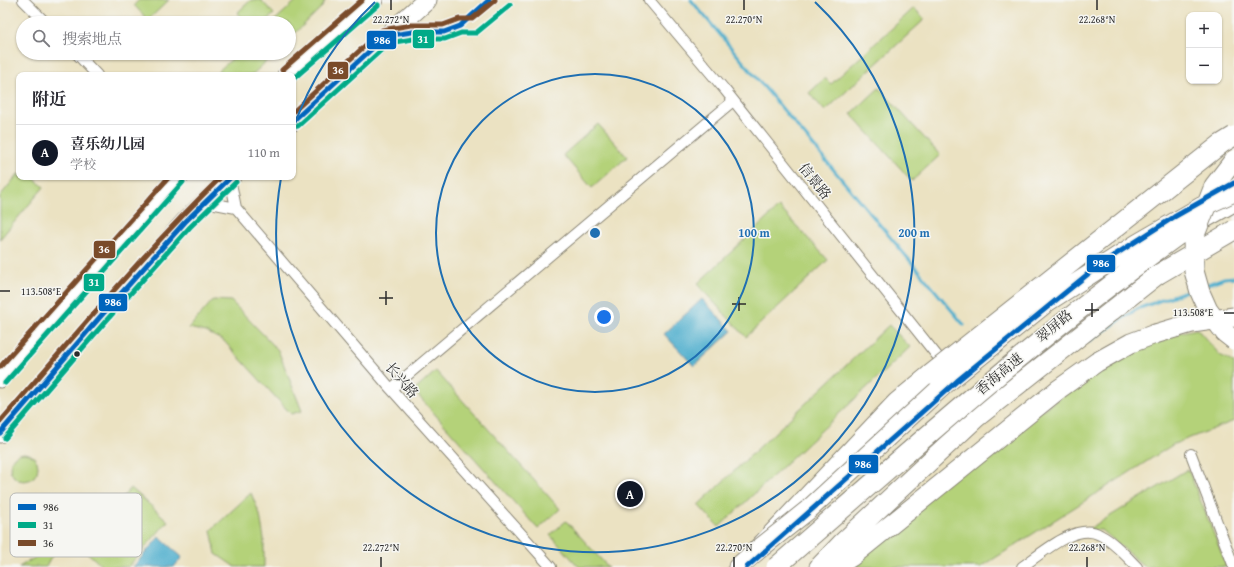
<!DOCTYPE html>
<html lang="zh">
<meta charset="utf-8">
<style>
:root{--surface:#fff;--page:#f2f2f3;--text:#2b2b33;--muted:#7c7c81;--line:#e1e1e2;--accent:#111827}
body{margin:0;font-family:"Gentium Book Plus","Noto Serif SC",serif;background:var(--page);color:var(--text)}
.controls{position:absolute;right:12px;top:12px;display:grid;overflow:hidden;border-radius:8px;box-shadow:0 1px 3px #0004}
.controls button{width:36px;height:36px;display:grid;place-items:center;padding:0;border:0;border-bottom:1px solid var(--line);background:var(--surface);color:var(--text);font:20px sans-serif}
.you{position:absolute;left:604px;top:317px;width:14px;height:14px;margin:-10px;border:3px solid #fff;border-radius:50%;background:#1a73e8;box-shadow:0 0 0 6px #1a73e833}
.badge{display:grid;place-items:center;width:26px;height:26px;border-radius:50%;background:var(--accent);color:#fff;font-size:13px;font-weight:700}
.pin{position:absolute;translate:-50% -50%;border:2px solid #fff;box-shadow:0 1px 4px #0006}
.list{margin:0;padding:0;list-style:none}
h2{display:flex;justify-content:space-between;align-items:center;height:52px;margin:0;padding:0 16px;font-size:17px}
h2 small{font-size:13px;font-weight:400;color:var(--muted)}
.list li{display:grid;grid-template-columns:26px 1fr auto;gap:12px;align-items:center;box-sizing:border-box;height:56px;padding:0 16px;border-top:1px solid var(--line)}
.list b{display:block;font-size:15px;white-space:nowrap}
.list p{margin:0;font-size:13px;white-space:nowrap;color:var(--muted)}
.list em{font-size:13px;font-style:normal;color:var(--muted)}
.icon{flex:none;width:22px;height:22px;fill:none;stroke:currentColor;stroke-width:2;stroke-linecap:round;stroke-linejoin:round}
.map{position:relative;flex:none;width:1234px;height:567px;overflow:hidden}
.search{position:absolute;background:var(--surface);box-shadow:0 1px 3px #0004;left:16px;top:16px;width:280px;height:44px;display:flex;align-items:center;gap:10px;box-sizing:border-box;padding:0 14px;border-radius:22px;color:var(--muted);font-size:15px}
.panel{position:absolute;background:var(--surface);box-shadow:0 1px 3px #0004;left:16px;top:72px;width:280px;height:108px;border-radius:8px}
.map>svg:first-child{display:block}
.green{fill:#b4d279;stroke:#707e52}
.water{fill:#50afce;stroke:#3e6d7c}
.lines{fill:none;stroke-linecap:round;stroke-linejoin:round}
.stream{stroke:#50afce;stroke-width:3}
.street-casing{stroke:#8b8676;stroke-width:12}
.secondary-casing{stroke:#8b8676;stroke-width:17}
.highway-casing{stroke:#8b8676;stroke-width:21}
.street{stroke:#fff;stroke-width:10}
.secondary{stroke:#fff;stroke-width:15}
.highway{stroke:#fff;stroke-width:19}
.highway-bridge-casing{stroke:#8b8676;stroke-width:21;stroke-linecap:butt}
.highway-bridge{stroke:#fff;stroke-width:19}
.bus-1-casing{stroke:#f6f6f2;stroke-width:8}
.bus-2-casing{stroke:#f6f6f2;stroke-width:8}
.bus-3-casing{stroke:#f6f6f2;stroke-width:8}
.bus-1{stroke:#0065bd;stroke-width:5}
.bus-2{stroke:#0a8;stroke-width:5}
.bus-3{stroke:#7a4b2a;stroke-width:5}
.ticks{fill:none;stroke:#2b2b2b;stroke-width:1.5}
.ring{fill:none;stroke:#1f6fb2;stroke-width:2}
.bus-dot{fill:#2b2b2b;stroke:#f6f6f2;stroke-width:1.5}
.labels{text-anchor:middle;stroke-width:3;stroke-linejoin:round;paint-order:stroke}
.street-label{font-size:14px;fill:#2b2b2b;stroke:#f6f6f2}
.key{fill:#f6f6f2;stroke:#b9b9b6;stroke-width:1}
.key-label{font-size:11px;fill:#2b2b2b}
.ticks-label{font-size:10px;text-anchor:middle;fill:#2b2b2b;stroke:#f6f6f2;stroke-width:3;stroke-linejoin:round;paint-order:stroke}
.centre{fill:#1f6fb2;stroke:#f6f6f2;stroke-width:2}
.ring-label{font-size:12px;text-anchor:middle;font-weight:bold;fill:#1f6fb2;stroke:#f6f6f2;stroke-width:3;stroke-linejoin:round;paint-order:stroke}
.line-badge{stroke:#f6f6f2;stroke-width:1.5}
.badge-label{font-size:11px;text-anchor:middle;font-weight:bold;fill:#fff}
</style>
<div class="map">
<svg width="1234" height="567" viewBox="0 0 1234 567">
<rect width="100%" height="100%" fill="#f6f6f2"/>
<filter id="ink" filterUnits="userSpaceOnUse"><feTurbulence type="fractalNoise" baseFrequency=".025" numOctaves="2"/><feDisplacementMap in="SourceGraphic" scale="8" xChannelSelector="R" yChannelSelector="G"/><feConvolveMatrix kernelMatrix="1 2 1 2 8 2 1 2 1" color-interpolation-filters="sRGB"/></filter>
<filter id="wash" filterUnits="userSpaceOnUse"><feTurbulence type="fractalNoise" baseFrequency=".012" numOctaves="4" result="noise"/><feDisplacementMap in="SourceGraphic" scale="16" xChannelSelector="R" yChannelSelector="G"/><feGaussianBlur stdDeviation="0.9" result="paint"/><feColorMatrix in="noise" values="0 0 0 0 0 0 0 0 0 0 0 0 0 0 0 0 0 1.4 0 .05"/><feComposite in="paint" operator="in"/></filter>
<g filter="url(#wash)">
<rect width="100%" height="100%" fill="#ebe2c2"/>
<path class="green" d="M 139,0 L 169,0 L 148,20 L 134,5 Z
M 251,0 L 261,0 L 274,14 L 264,23 L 246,23 L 237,13 Z
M 297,0 L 325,0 L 323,6 L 289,39 L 289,23 L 272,23 Z
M 914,8 L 925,19 L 825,111 L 809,93 L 825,78 L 831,84 Z
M 239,53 L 275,53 L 252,75 L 220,75 L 217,72 Z
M 879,88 L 940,155 L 912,181 L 851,114 Z
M 598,124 L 627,157 L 592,188 L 563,155 Z
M 19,173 L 19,177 L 32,177 L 44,187 L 0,239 L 0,196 Z
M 779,207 L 828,260 L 746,337 L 697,284 Z
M 213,300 L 231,301 L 278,350 L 302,411 L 291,414 L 224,341 L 206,332 L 189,328 Z
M 889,325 L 910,347 L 719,527 L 698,505 Z
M 1197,329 L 1220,355 L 1234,363 L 1234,421 L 1174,444 L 981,567 L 835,567 L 972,459 L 1144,339 Z
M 436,371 L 560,509 L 538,529 L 414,391 Z
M10 467a14 14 0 1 1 28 0a14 14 0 1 1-28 0Z
M 1188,469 L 1227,567 L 1145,567 L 1102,530 L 1087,530 Z
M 131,488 L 168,521 L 128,567 L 103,567 L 80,546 Z
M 251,493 L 260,515 L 264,539 L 264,567 L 235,567 L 216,554 L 211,530 Z
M 566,521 L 608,567 L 579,567 L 550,535 Z
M 56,548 L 46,567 L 19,567 L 46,551 Z"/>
<path class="water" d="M 702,299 L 732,331 L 694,366 L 664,334 Z
M 159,537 L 182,557 L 174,567 L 133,567 Z"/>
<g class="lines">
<path class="stream" d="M 691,0 L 964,325
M 1205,285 L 1224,278 L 1234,277
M 1089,341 L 1137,309 L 1192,289"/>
</g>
</g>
<g filter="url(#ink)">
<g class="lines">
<g class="street-casing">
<path id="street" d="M 23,0 L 46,23
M 649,0 L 725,90 L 946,367
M 76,53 L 97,75
M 230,178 L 236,208 L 391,389 L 551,567
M 205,202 L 236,208
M 391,389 L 733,101
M 1191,454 L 1234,567
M 1022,567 C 1041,554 1077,521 1100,535 C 1114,542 1126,556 1137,567"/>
</g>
<g class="secondary-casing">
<path id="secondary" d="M 1195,226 L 1234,204"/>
</g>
<g class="highway-casing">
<path id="highway" d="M 287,75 L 373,0
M 293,121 L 427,0
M 0,378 L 178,177
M 0,433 L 100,317 L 185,222 L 231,177
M 738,567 L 754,553 L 897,402 L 931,374
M 819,567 L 841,544 L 976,418 L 1157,275
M 835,567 L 851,557 L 1059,389 L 1097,362 L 1131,343 L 1155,334"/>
</g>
<use href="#street" class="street"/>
<use href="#secondary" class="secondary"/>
<use href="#highway" class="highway"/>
<g class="highway-bridge-casing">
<path id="highway-bridge" d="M 1234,160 L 1214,186 L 1193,240 L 1194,271 L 1200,292 L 1208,310 L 1225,333 L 1234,340
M 1157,275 L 1234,230
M 1155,334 L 1192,323 L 1234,317
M 931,374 L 1221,144 L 1234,136
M 754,553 L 808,510 L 945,384 L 1047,302 L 1137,244 L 1201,207 L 1234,192
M 776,567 C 913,448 1048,326 1197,222"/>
</g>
<use href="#highway-bridge" class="highway-bridge"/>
<g class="bus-1-casing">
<path id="bus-1" d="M 293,121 L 386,36 L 412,32 L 444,32 L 460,26 L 489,0
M 0,433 L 100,317 L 185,222 L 231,177
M 747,567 L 957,381 L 1099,265 L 1174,217 L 1234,183"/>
</g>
<g class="bus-2-casing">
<path id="bus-2" d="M 293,79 L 378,5
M 298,126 L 389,43 L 413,39 L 445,39 L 461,33 L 476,33 L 510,5
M 5,383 L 183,182
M 5,438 L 105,322 L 190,227 L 236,182"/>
</g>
<g class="bus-3-casing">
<path id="bus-3" d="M 282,70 L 362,0
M 293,112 L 382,30 L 411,25 L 443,25 L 459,19 L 472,19 L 495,0
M 0,367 L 169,177
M 0,422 C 72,339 142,254 221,177"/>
</g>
<use href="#bus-1" class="bus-1"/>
<use href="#bus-2" class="bus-2"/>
<use href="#bus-3" class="bus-3"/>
</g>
</g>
<path class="ticks" d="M 391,10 L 391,0M 744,10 L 744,0M 1097,10 L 1097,0M 0,291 L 10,291M 379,298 L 393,298M 732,304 L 746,304M 386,305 L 386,291M 1085,310 L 1099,310M 739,311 L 739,297M 1224,313 L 1234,313M 1092,317 L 1092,303M 381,567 L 381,557M 734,567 L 734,557M 1087,567 L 1087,557"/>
<g class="ring">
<circle cx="595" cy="233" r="159"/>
<path d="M293 129A319 319 0 0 1 375 2M815 2A319 319 0 1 1 281 178"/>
</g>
<circle class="bus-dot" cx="77" cy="354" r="3.5"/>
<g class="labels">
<g class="street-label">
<text transform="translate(815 181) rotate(51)" y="5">信景路</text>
<text transform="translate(1054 326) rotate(-40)" y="5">翠屏路</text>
<text transform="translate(999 374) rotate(-40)" y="5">香海高速</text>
<text transform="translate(402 380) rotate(49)" y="5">长兴路</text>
</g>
</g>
<rect x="10" y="493" width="132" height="64" rx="6" class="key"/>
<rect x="18" y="504" width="18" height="6" fill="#0065bd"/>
<rect x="18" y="522" width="18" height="6" fill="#0a8"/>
<rect x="18" y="540" width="18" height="6" fill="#7a4b2a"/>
<g class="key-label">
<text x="43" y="511">986</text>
<text x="43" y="529">31</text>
<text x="43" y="547">36</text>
</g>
<g class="ticks-label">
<text x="391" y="23">22.272°N</text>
<text x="744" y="23">22.270°N</text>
<text x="1097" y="23">22.268°N</text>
<text x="41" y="295">113.508°E</text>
<text x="1193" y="316">113.508°E</text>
<text x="381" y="551">22.272°N</text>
<text x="734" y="551">22.270°N</text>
<text x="1087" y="551">22.268°N</text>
</g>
<circle cx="595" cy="233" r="6" class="centre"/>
<g class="ring-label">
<text x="754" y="237">100 m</text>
<text x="914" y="237">200 m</text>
</g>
<g class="line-badge">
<rect x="412" y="29" width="23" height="20" rx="4" fill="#0a8"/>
<rect x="366" y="30" width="31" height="20" rx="4" fill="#0065bd"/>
<rect x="327" y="61" width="22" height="19" rx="4" fill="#7a4b2a"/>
<rect x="93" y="240" width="23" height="19" rx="4" fill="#7a4b2a"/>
<rect x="1086" y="254" width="30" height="19" rx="4" fill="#0065bd"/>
<rect x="83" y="273" width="22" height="19" rx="4" fill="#0a8"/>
<rect x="98" y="293" width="30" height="19" rx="4" fill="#0065bd"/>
<rect x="848" y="454" width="31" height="20" rx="4" fill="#0065bd"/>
</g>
<g class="badge-label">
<text x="423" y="43">31</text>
<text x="382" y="44">986</text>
<text x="338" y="74">36</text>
<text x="104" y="253">36</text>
<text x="1101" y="267">986</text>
<text x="94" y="286">31</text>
<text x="113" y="306">986</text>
<text x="863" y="468">986</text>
</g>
</svg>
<div class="controls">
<button>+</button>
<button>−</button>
</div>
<div class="you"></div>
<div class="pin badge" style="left:630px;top:494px">A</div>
<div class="search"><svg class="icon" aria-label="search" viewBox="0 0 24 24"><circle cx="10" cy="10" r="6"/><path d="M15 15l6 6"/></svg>搜索地点</div>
<section class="panel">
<h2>附近<small></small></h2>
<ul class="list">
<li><span class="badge">A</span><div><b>喜乐幼儿园</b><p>学校</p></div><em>110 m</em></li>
</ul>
</section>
</div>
